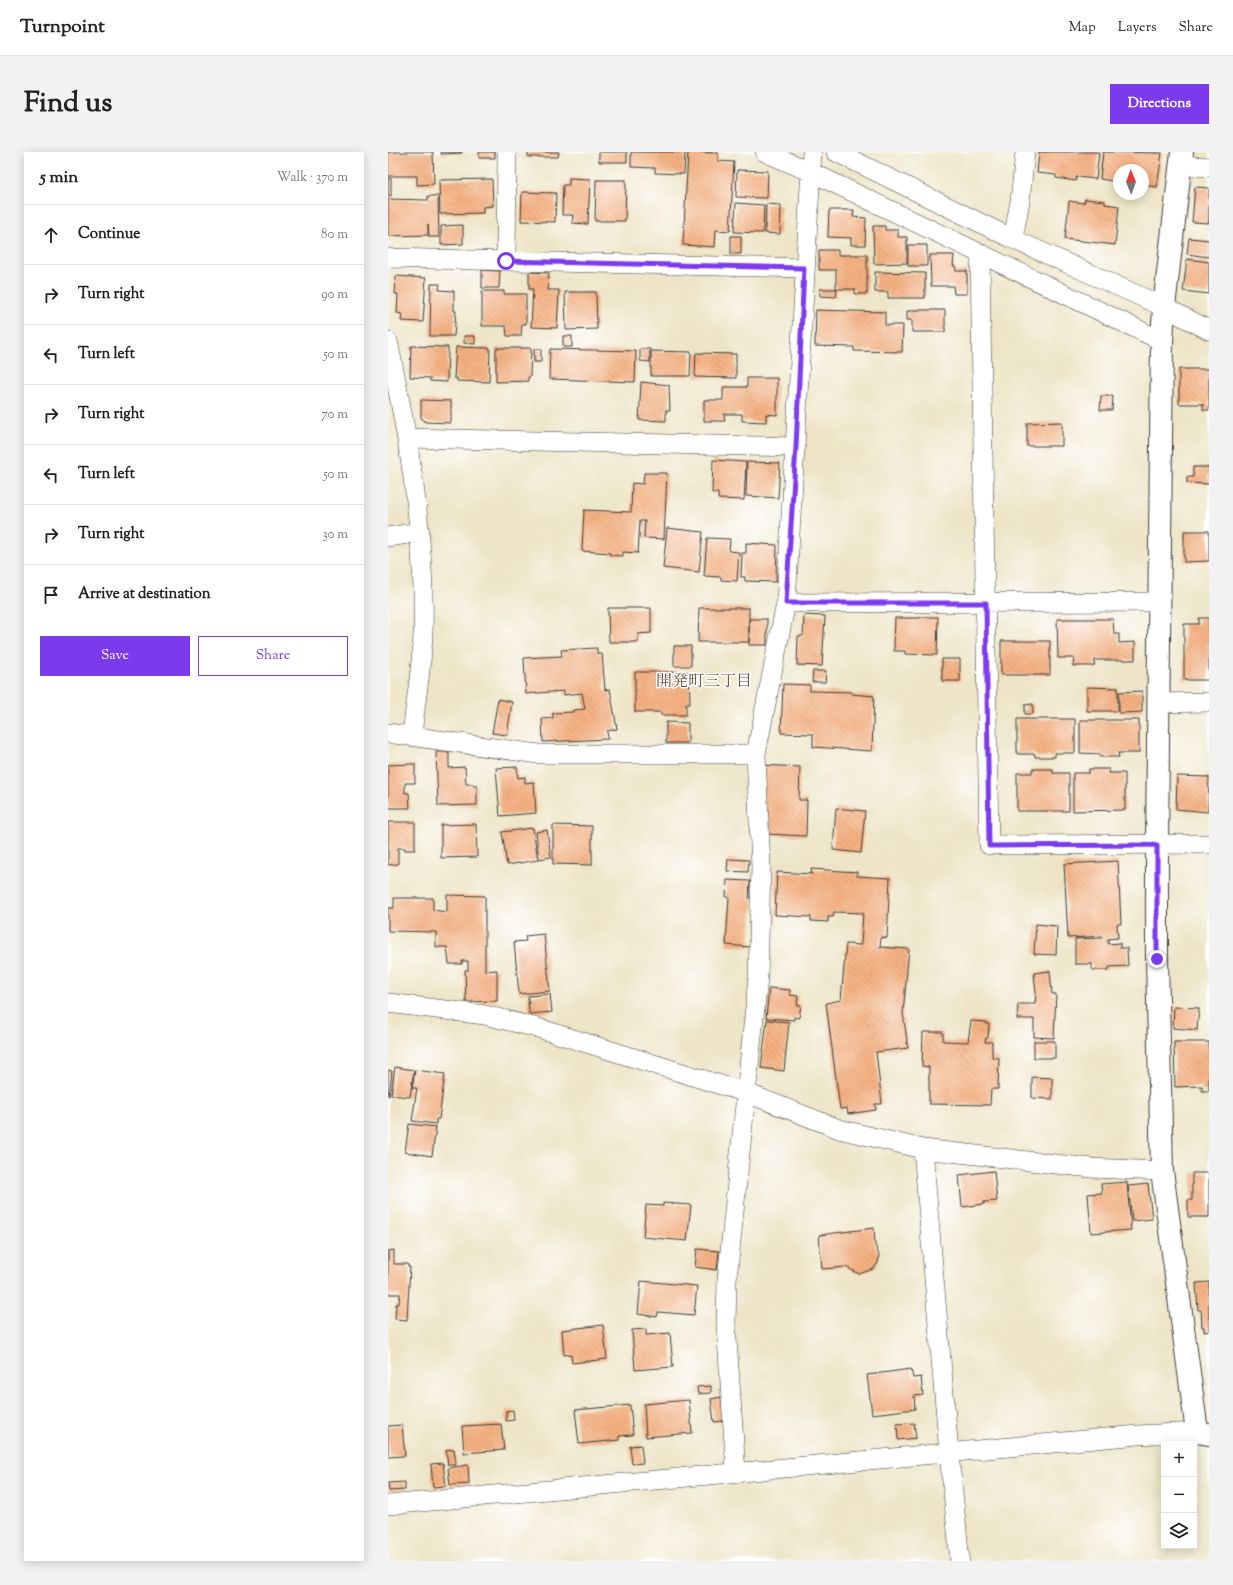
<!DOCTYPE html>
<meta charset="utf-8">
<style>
:root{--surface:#fff;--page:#f2f2f2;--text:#222;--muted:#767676;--line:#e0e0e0;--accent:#7c3aed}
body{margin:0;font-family:"Sorts Mill Goudy","Noto Serif JP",serif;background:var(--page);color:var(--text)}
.controls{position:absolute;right:12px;bottom:12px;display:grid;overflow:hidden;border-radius:0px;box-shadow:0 2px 10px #0003}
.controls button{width:36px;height:36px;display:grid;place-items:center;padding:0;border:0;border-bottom:1px solid var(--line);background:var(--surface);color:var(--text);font:20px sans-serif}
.compass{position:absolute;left:725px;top:12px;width:36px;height:36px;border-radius:50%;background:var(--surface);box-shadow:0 2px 10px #0003;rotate:359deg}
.stop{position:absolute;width:12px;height:12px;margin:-9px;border:3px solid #7c3aed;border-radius:50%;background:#fff}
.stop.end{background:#7c3aed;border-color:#fff;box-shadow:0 1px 4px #0008}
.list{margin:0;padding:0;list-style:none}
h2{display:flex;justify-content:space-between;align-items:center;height:52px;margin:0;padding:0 16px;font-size:17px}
h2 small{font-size:13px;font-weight:400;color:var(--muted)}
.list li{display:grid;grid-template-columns:26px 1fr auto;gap:12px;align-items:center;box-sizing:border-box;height:60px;padding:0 16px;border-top:1px solid var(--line)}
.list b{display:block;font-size:15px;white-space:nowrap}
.list em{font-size:13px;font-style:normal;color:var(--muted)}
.actions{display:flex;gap:8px;padding:12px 16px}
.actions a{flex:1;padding:9px 0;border:1px solid var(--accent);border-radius:0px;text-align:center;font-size:14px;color:var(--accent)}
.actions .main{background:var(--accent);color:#fff}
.icon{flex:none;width:22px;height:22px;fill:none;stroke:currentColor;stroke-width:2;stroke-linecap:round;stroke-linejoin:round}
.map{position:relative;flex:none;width:821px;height:1409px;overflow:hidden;border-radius:0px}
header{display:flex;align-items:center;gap:24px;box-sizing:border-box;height:56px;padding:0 20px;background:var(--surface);border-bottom:1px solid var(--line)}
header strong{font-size:19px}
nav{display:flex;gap:22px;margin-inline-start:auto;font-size:14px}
.intro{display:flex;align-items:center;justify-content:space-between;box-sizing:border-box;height:96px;padding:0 24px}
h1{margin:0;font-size:28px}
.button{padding:10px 18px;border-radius:0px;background:var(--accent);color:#fff;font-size:14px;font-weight:700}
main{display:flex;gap:24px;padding:0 24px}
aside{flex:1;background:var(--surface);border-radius:0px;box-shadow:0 2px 10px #0003}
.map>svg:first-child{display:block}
.building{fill:url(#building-back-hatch)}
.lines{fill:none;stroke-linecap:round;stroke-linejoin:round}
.minor-casing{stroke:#3c3a36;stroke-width:20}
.tertiary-casing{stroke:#3c3a36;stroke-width:24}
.minor{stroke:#fff;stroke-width:19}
.tertiary{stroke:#fff;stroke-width:22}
.route{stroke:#7c3aed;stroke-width:5}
.labels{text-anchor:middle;stroke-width:3;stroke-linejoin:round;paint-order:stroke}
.neighbourhood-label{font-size:16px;fill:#68503f;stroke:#fff}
</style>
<header>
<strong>Turnpoint</strong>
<nav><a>Map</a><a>Layers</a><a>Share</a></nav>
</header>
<div class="intro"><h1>Find us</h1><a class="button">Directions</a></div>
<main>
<aside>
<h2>5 min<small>Walk · 370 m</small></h2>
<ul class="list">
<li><svg class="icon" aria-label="ahead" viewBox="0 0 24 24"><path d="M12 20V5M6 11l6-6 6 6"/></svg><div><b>Continue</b></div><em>80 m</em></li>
<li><svg class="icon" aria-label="right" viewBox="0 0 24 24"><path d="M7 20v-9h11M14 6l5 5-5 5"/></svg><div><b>Turn right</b></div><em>90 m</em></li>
<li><svg class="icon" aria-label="left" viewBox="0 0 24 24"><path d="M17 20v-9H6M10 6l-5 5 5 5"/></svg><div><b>Turn left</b></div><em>50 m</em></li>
<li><svg class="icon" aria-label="right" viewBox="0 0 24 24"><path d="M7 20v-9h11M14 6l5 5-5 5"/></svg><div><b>Turn right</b></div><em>70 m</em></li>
<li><svg class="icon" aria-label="left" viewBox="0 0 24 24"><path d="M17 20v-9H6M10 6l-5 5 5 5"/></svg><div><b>Turn left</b></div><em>50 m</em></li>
<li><svg class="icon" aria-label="right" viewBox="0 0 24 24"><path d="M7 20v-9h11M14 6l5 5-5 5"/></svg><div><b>Turn right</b></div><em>30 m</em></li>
<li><svg class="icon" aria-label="arrive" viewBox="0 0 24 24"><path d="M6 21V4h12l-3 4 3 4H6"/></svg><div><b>Arrive at destination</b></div></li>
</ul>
<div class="actions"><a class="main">Save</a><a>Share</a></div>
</aside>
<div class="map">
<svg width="821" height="1409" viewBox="0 0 821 1409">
<defs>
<pattern id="building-back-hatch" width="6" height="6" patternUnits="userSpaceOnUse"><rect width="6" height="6" fill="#f5b181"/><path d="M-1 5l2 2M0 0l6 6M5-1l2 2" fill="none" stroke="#d1986f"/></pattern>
</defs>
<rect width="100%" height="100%" fill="#fff"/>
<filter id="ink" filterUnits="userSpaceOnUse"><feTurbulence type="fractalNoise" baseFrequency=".025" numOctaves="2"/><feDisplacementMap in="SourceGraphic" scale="8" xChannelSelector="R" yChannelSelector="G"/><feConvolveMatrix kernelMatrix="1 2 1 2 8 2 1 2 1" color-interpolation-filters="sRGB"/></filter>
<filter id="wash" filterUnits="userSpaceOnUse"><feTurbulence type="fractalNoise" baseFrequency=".012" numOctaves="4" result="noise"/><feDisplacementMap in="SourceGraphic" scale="16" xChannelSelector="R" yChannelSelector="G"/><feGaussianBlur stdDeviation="0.9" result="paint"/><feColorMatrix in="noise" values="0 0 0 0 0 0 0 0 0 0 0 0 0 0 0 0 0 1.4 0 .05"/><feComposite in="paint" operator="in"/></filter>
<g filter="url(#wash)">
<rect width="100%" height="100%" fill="#eee5c8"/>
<g id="blocks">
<path class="building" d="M 0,0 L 45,0 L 46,32 L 29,33 L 29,24 L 0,24 Z
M 53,0 L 74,0 L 74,1 L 53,2 Z
M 91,0 L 107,0 L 107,6 L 91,6 Z
M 140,0 L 171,0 L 170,5 L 140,5 Z
M 211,0 L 239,0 L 239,10 L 211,10 Z
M 243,0 L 297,0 L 296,22 L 267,21 L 267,16 L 243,15 Z
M 300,0 L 330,1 L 330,9 L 346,10 L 342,79 L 328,78 L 327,95 L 295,93 Z
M 651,0 L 711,0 L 708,27 L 688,25 L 688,29 L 668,26 L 668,23 L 649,21 Z
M 715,0 L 774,1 L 769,35 L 755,33 L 755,18 L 731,18 L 731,30 L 712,27 Z
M 349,18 L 380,19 L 379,46 L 348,45 Z
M 0,26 L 3,26 L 3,44 L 0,44 Z
M 181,26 L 202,27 L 200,72 L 184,71 L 185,63 L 174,63 L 175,33 L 181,33 Z
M 104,27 L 105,54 L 95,55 L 95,61 L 52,62 L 51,28 Z
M 208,28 L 238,28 L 237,69 L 207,69 Z
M 807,35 L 821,36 L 821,71 L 804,70 Z
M 134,40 L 168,41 L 167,70 L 133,69 Z
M 40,44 L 50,44 L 51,85 L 41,85 L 40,72 L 40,83 L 0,84 L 0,47 L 40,48 Z
M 697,47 L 717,49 L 717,52 L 731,54 L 727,93 L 677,87 L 681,49 L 696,51 Z
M 348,51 L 376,53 L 375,81 L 346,80 Z
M 378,52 L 393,53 L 392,82 L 377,81 Z
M 441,58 L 466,58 L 465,65 L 478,66 L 477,93 L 463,93 L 463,86 L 440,85 Z
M 75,73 L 75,92 L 53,93 L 53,74 Z
M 485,74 L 497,74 L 497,78 L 510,78 L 510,85 L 519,85 L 519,111 L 486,112 Z
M 343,84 L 353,84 L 353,102 L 343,102 Z
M 801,86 L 821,88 L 821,105 L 799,102 Z
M 520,93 L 539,93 L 539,114 L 520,114 Z
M 431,98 L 450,98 L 450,103 L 479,103 L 479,142 L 467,142 L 467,137 L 448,137 L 448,118 L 431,118 Z
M 542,103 L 566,103 L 565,114 L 567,114 L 568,119 L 579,119 L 579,142 L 566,142 L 565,134 L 543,134 Z
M 799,107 L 821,110 L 821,142 L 795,139 Z
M 94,118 L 112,119 L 111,136 L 94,136 Z
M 141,120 L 161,121 L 160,138 L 171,138 L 169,176 L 143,175 L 145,137 L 141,137 Z
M 487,120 L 537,121 L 537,146 L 500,146 L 500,140 L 487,140 Z
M 8,124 L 38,126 L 35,170 L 13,169 L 14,162 L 9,161 L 10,142 L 7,142 Z
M 43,132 L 52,132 L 51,138 L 66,139 L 66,159 L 68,159 L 66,184 L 42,184 Z
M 432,137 L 449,137 L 448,145 L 432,144 Z
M 94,139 L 116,139 L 116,142 L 138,142 L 138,172 L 134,172 L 133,184 L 119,184 L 118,174 L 94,174 Z
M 177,140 L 208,140 L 209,177 L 178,178 Z
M 428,158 L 497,160 L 497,173 L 515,173 L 514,200 L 466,199 L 466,195 L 427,194 Z
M 524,158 L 557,158 L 557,180 L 524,180 L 524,168 L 519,168 L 519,159 L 524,159 Z
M 76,184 L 87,184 L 87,192 L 76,191 Z
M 175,184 L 184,184 L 184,195 L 175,195 Z
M 23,194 L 60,195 L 59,230 L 42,229 L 42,226 L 22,225 Z
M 68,195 L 102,196 L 101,230 L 69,229 L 69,226 L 66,226 Z
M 108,196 L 143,196 L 142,225 L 140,225 L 140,229 L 108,230 Z
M 146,197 L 153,197 L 153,210 L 146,210 Z
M 162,197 L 248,199 L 247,230 L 161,227 Z
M 252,197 L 262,197 L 262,210 L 252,209 Z
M 263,199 L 303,200 L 302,224 L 263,224 Z
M 308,201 L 348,202 L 348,226 L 307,225 Z
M 791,217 L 821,217 L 821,258 L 815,258 L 815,252 L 791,252 Z
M 359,226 L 389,226 L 389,263 L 378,262 L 378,270 L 354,269 L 354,262 L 336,262 L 337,269 L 316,269 L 316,248 L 335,248 L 335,235 L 359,235 Z
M 253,230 L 281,233 L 282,259 L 278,258 L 278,269 L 251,268 Z
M 713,244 L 725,244 L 724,258 L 712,258 Z
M 33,248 L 63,249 L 63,271 L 38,270 L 33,266 Z
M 674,270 L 674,294 L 639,294 L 639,271 Z
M 325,308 L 358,310 L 356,348 L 330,347 L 330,341 L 324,341 Z
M 359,310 L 392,311 L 390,346 L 358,344 Z
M 805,315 L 821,315 L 821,332 L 799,331 L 799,325 L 805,325 Z
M 256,321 L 279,321 L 276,387 L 256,386 L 257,369 L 252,369 L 250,401 L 235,400 L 235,404 L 222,403 L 222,401 L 194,399 L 196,358 L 243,360 L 244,331 L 255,332 Z
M 279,376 L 315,380 L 311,420 L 275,416 Z
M 796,379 L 821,379 L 821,409 L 796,410 Z
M 319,386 L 342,387 L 341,399 L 351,400 L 349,429 L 333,428 L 333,425 L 316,424 Z
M 358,391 L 389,393 L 388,430 L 357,429 L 357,425 L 353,425 L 354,401 L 358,401 Z
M 220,456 L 263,456 L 263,481 L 250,482 L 250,490 L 221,490 Z
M 311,456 L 361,456 L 361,490 L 310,490 Z
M 416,463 L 437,464 L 434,514 L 409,513 L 410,484 L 415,484 Z
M 532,465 L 550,465 L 549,503 L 517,502 L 517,499 L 506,499 L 507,466 L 532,466 Z
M 811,466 L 821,466 L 821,528 L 796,528 L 796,472 L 811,472 Z
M 361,467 L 379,467 L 379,493 L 361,493 Z
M 669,467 L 725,467 L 726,482 L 731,482 L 731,491 L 747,490 L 747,508 L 707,508 L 706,514 L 685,514 L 686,506 L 670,506 Z
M 613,489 L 662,489 L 662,523 L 613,523 Z
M 286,494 L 303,494 L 303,514 L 286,514 Z
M 209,496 L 209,502 L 214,502 L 217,538 L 222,537 L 229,577 L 219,579 L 220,587 L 155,590 L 154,567 L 165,566 L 165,561 L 185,560 L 185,558 L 197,557 L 194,541 L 176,543 L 176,539 L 138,542 L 136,506 L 174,504 L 173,498 Z
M 554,507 L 572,507 L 572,529 L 554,529 Z
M 425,519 L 438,519 L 437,530 L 424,530 Z
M 247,520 L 301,520 L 302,552 L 298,552 L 298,563 L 273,563 L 273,560 L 247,560 Z
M 395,532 L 422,533 L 422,539 L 463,540 L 463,542 L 486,544 L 484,599 L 425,595 L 425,582 L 393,581 Z
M 699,535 L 730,536 L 730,559 L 699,559 Z
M 754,539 L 754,560 L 731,561 L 731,540 Z
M 110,547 L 124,550 L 119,583 L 104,581 Z
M 645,552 L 645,562 L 637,562 L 637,553 Z
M 629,567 L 687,567 L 687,601 L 667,601 L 667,605 L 647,605 L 647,602 L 629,602 Z
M 692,568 L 751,568 L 751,601 L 730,601 L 731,605 L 712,605 L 712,602 L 692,601 Z
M 278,570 L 300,571 L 300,591 L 278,591 Z
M 48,600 L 61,600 L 61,616 L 77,615 L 78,632 L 85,632 L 86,634 L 89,634 L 89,653 L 50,654 Z
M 27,612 L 27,631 L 17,631 L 17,641 L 21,641 L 22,656 L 0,656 L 0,613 Z
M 374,613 L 412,615 L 411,648 L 419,648 L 418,684 L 375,682 Z
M 129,615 L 130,626 L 137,625 L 137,631 L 146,630 L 148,661 L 112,664 L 108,616 Z
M 644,617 L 665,617 L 665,621 L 681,621 L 681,659 L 629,659 L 629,621 L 644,621 Z
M 701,617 L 721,617 L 721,621 L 737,621 L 737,658 L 685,659 L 685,621 L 701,621 Z
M 789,624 L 821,625 L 820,660 L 788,657 Z
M 448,656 L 477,659 L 473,701 L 445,698 Z
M 0,670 L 27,670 L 27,698 L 17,698 L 17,696 L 10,696 L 10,712 L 0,713 Z
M 88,672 L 89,705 L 53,706 L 53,673 Z
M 165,673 L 204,674 L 204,713 L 165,712 Z
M 145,676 L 150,708 L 119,713 L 114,680 Z
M 159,678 L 163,705 L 151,707 L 148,680 Z
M 340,707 L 361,708 L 360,720 L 339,719 Z
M 730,709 L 733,772 L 729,772 L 730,786 L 720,787 L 720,792 L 732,791 L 732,796 L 739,796 L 740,814 L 721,815 L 721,818 L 704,818 L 704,812 L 687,812 L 687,787 L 714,786 L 714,784 L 680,786 L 676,712 Z
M 423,717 L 469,720 L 469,724 L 502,726 L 499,786 L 493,785 L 492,795 L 521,797 L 515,861 L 520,896 L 488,900 L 494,952 L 487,952 L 488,958 L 460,962 L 459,956 L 452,957 L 438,851 L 453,848 L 458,792 L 473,793 L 475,761 L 446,760 L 445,765 L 440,765 L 440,770 L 423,769 L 423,765 L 387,763 L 389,720 L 424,722 Z
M 339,728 L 362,729 L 361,746 L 365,746 L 362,795 L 338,793 L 341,745 L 338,745 Z
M 59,743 L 97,744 L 97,819 L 109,818 L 109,849 L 78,850 L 77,818 L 80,818 L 80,809 L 74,809 L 74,812 L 61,812 L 59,795 L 48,795 L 48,780 L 0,779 L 0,756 L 6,756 L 6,746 L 45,746 L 45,758 L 59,760 Z
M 648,772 L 669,774 L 668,803 L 646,802 Z
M 156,782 L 162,839 L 131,842 L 126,790 L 138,789 L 137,784 Z
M 662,819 L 664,842 L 668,842 L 666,886 L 646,885 L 646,867 L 629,867 L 630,852 L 647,852 L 648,841 L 646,821 Z
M 381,836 L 402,838 L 402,843 L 410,844 L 409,853 L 413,853 L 411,866 L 406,865 L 406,868 L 378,866 Z
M 162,842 L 164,860 L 141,862 L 140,844 Z
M 786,855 L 811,856 L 809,878 L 785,876 Z
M 379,868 L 401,870 L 396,919 L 373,916 Z
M 583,869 L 598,870 L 598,872 L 601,872 L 600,886 L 598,886 L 597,890 L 604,890 L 604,905 L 611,906 L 610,937 L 603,937 L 602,953 L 541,952 L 541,915 L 534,914 L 535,880 L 555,880 L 555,889 L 580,890 Z
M 646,889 L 667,889 L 667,906 L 646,906 Z
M 786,890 L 821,890 L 821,939 L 814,939 L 814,934 L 787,935 Z
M 7,915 L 26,918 L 22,945 L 3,943 Z
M 0,918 L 4,919 L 1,944 L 0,944 Z
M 27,918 L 57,922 L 51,967 L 48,967 L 48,972 L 24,969 L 29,936 L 24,936 Z
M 644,925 L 664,926 L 664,947 L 644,946 Z
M 21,972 L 48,975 L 44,1004 L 17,1000 Z
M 606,1019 L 609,1049 L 596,1050 L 596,1052 L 574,1055 L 571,1023 Z
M 804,1021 L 821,1021 L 821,1065 L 800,1065 L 800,1048 L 804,1048 Z
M 739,1030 L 743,1078 L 703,1081 L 700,1042 L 714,1041 L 713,1032 Z
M 760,1032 L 764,1067 L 744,1069 L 740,1034 Z
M 275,1051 L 303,1053 L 299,1089 L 255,1085 L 258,1053 L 275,1054 Z
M 486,1076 L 487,1093 L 491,1103 L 490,1111 L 485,1117 L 471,1122 L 458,1115 L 434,1117 L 431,1083 Z
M 309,1097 L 331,1099 L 329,1118 L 307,1115 Z
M 6,1098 L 6,1112 L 20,1112 L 20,1115 L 22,1115 L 19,1168 L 7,1167 L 8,1152 L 11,1152 L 12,1142 L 0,1142 L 0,1099 Z
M 253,1129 L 309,1134 L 306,1163 L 270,1160 L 269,1165 L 250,1162 Z
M 821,1130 L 821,1179 L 816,1180 L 816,1175 L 814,1175 L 813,1158 L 810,1158 L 808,1131 Z
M 215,1173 L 219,1207 L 184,1211 L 183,1202 L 176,1203 L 174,1178 Z
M 258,1177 L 258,1183 L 282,1181 L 285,1215 L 247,1218 L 244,1178 Z
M 523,1217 L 525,1226 L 533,1225 L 535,1243 L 526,1244 L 527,1257 L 484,1262 L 479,1223 Z
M 323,1234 L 323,1241 L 310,1242 L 309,1235 Z
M 333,1245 L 336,1269 L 326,1270 L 323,1247 Z
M 301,1248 L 304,1281 L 258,1285 L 256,1252 Z
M 242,1253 L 245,1283 L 231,1284 L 231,1288 L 191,1292 L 187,1258 Z
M 125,1258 L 126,1268 L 118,1269 L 118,1259 Z
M 526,1271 L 528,1286 L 510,1288 L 509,1272 Z
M 113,1272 L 116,1298 L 76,1301 L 74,1274 Z
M 14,1273 L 17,1304 L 0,1305 L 0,1274 Z
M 253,1293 L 255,1311 L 244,1312 L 242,1294 Z
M 66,1297 L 68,1313 L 60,1313 L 58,1298 Z
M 55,1311 L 58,1334 L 45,1335 L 43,1312 Z
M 80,1313 L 81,1332 L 62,1333 L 60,1316 Z
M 17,1330 L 17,1338 L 1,1339 L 0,1331 Z"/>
</g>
</g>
<g filter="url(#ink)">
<use href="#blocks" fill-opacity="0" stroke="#3c3a36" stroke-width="1"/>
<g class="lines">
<g class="minor-casing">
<path id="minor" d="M 377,0 L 423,20 L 774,189
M 448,0 L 625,87 L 776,155 L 821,178
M 793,13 L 821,15
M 625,87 L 632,49 L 637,0
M 592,102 L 601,693 L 821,692
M 0,106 L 416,116
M 118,109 L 119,0
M 0,189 C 20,285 38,383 35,482 C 34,516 27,551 24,584
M 20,286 L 408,295
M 0,385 L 32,380
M 398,451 L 770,450
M 771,551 L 821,550
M 0,581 L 150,602 L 368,602
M 0,851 L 97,863 L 150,876 L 359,941 L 451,977 L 535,997 L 703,1016 L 774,1019
M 535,997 L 561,1301 L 572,1409
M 348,1321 L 338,1171 L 339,1128 L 370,826 L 373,715 L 368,602 L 398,451 L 424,0
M 0,1353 L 750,1283 L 809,1280"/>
</g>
<g class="tertiary-casing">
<path id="tertiary" d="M 794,0 L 776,155 L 774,189 L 769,693 L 769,807 L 774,1019 L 809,1280 L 821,1282"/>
</g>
<use href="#minor" class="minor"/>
<use href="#tertiary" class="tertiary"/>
</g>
</g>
<g class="lines" filter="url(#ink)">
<path class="route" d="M 118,109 L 416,116 L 408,295 L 398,451 L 598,451 L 601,694 L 769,693 L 769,807"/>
</g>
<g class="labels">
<g class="neighbourhood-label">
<text x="316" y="534">開発町三丁目</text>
</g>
</g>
</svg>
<div class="controls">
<button>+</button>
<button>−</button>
<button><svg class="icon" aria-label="layers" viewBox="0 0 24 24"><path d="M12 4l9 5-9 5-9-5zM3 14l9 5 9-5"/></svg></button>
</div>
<svg class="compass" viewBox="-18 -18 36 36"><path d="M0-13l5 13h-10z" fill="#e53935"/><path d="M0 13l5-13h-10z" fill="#767676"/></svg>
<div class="stop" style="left:118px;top:109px"></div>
<div class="stop end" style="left:769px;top:807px"></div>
</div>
</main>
